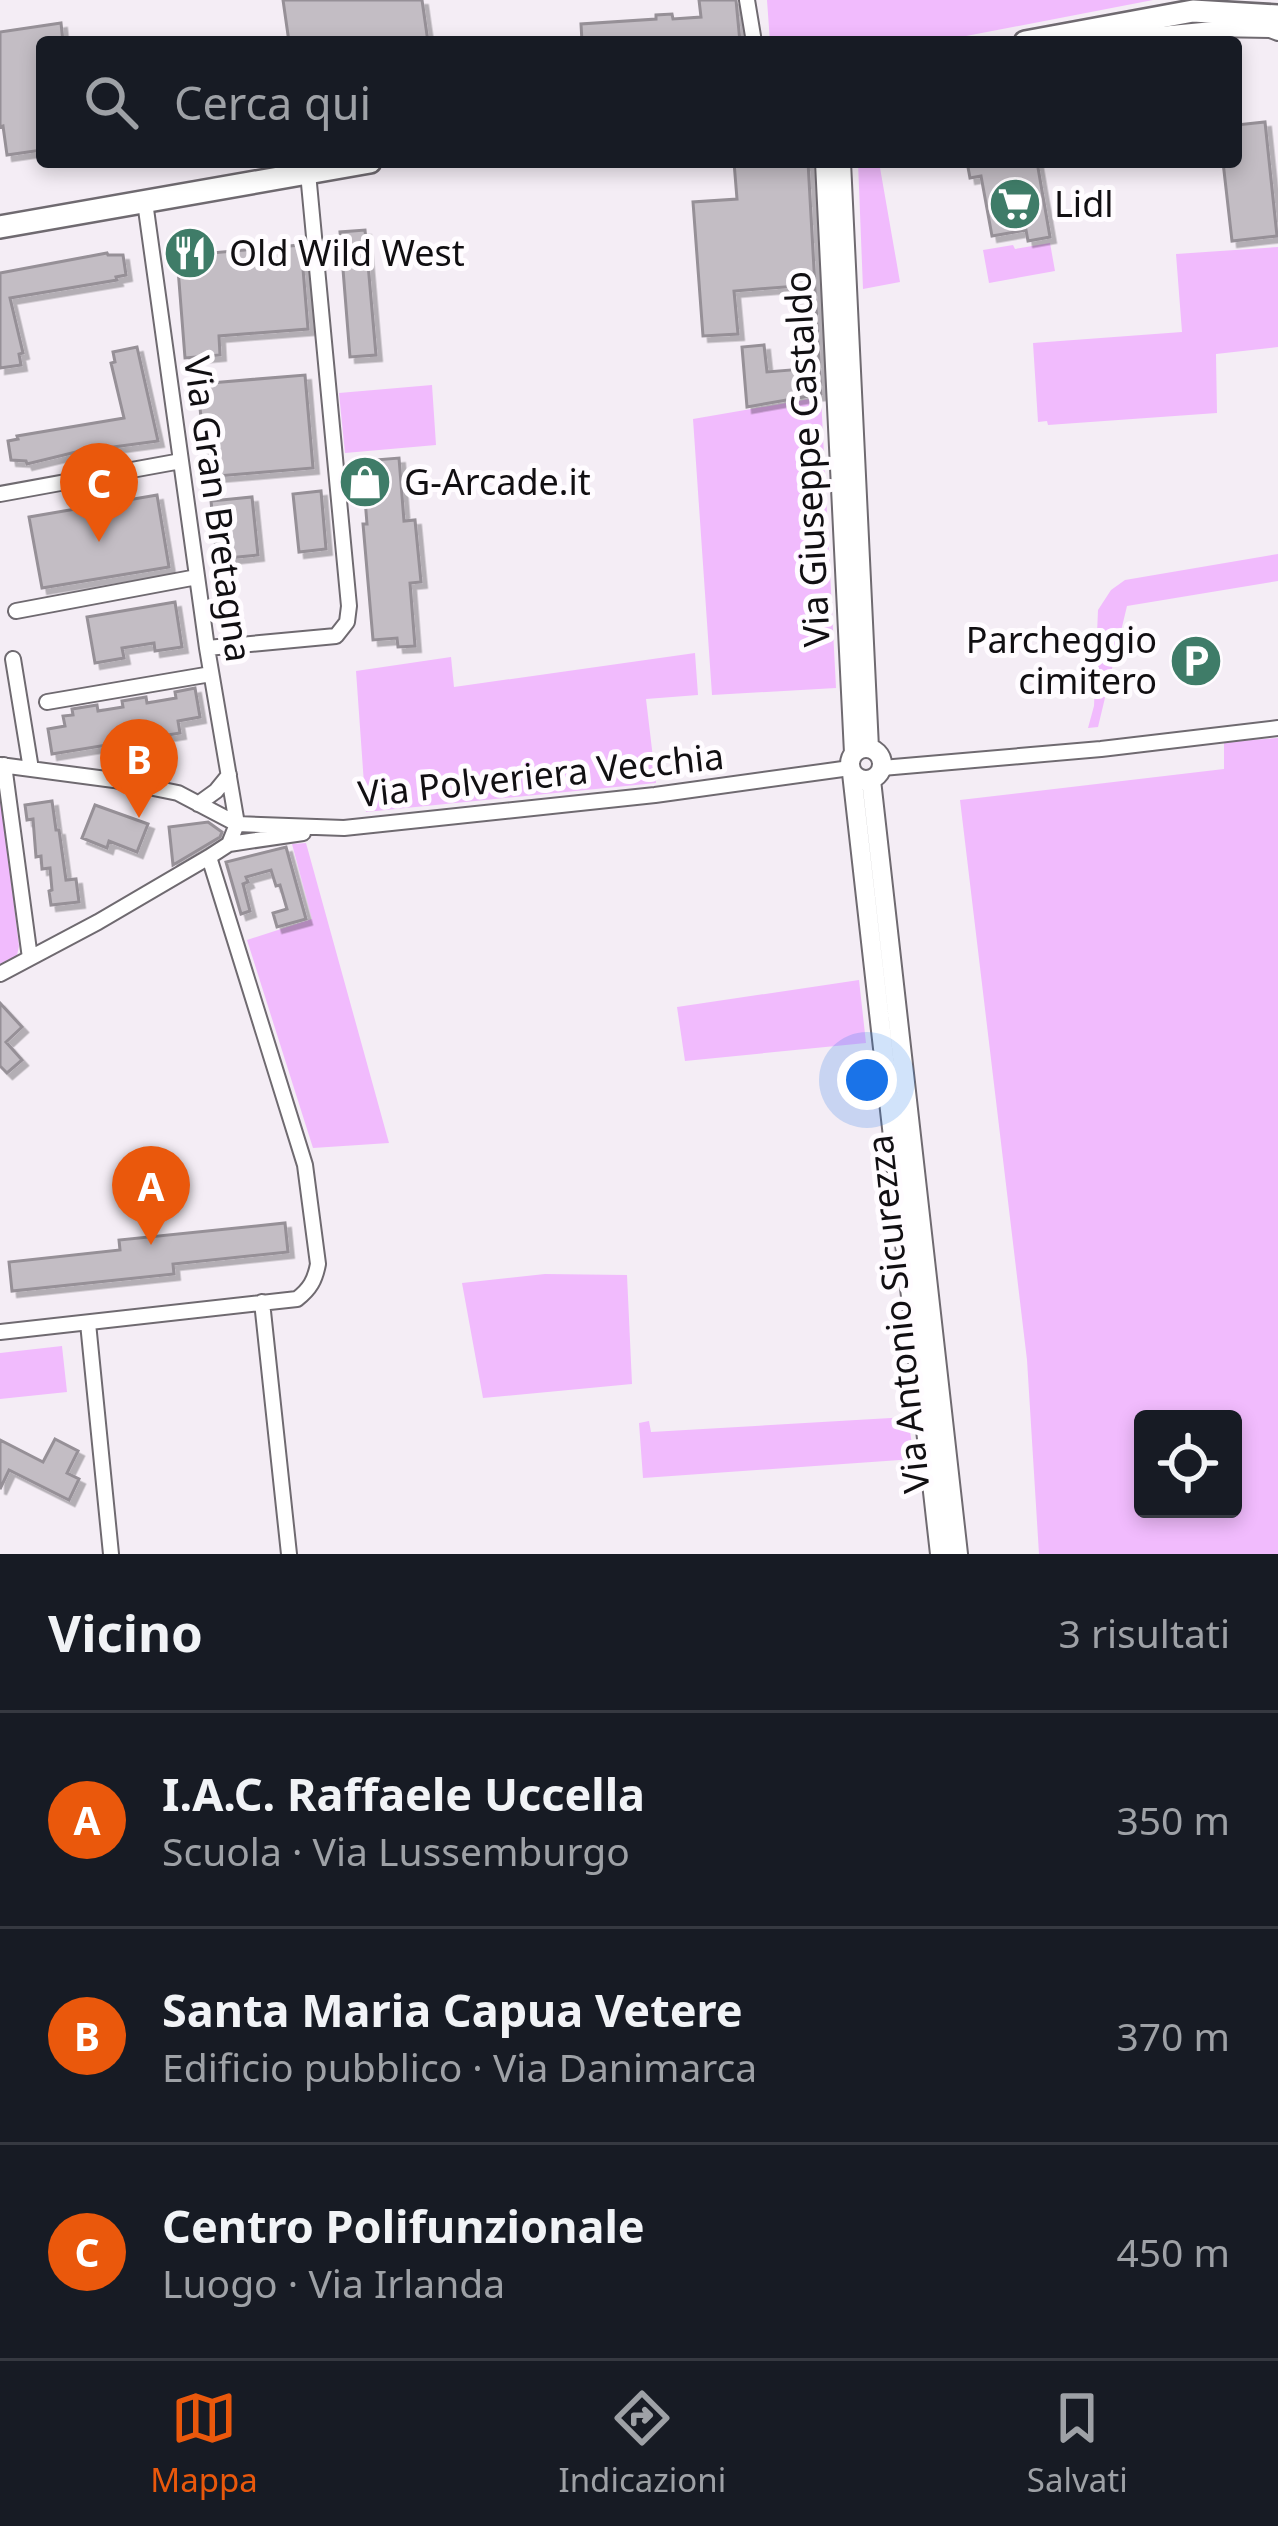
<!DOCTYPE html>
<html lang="it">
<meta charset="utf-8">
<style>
:root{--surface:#171b24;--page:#20242c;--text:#f1f3f6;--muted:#9ea1a6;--line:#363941;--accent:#ea580c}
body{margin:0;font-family:"Noto Sans",sans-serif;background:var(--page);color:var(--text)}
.controls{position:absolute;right:36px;bottom:36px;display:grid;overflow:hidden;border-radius:12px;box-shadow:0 6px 18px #0003}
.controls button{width:108px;height:108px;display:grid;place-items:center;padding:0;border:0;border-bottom:3px solid var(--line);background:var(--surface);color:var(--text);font:60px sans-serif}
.you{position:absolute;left:867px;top:1080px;width:42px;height:42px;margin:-30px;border:9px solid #fff;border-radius:50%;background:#1a73e8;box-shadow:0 0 0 18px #1a73e833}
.badge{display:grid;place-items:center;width:78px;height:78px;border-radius:50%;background:var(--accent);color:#fff;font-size:39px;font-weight:700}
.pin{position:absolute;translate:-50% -99px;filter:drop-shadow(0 3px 6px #0008)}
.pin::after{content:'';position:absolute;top:63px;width:42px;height:36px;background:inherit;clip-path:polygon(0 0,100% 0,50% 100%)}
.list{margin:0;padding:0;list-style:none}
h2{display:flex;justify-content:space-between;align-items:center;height:156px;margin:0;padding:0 48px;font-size:51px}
h2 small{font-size:39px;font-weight:400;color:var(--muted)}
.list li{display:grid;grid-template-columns:78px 1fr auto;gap:36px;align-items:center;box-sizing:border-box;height:216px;padding:0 48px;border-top:3px solid var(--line)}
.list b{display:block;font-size:45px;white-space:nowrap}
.list p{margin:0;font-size:39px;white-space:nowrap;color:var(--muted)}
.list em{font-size:39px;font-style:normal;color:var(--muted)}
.icon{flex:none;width:66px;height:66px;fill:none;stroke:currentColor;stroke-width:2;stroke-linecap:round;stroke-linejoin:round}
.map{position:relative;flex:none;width:1278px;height:1554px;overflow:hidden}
.search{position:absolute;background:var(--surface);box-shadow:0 6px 18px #0003;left:36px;right:36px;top:36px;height:132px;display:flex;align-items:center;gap:30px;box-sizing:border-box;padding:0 42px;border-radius:12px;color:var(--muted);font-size:45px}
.sheet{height:804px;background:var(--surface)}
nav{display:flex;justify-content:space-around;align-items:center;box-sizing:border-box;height:168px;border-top:3px solid var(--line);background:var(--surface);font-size:33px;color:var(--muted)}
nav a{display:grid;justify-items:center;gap:6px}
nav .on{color:var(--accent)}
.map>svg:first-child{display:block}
.green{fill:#f1bbfd;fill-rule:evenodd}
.building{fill:#c3bdc4;stroke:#969097;stroke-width:3;filter:url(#shadow)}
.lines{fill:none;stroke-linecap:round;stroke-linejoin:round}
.street-casing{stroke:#6f6a70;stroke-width:18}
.secondary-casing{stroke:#6f6a70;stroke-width:22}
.primary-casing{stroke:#6f6a70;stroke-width:26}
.street{stroke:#fff;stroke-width:14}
.secondary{stroke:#fff;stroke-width:18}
.primary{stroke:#fff;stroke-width:21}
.labels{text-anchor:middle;stroke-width:10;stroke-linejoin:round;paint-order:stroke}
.poi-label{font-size:36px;fill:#110f12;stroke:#fffcff;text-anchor:start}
.street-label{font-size:36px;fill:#110f12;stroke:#fffcff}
</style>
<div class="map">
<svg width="1278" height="1554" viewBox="0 0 1278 1554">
<defs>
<filter id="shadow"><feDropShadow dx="5.5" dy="5.5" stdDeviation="0" flood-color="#0004"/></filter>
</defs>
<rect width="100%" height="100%" fill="#f4edf5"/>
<path class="green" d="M 767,0 L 1153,0 L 935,42 L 770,42 Z
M 858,162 L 879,162 L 900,282 L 863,289 Z
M 1050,243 L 1055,271 L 989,283 L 983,250 L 1013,245 L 1015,249 Z
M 1278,247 L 1278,347 L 1216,354 L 1217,413 L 1048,425 L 1047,421 L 1038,422 L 1033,343 L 1182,332 L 1176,254 Z
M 432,385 L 436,445 L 345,453 L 339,393 Z
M 821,397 L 836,688 L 712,695 L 693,419 Z
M 1278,554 L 1278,581 L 1127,606 L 1098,727 L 1088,728 L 1094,706 L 1098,610 L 1111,590 L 1125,580 Z
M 695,653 L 698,695 L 646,699 L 656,783 L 366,812 L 356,671 L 451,657 L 454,687 Z
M 1278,738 L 1278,1554 L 1039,1554 L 1027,1360 L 960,800 L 1224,769 L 1224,742 ZM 1143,1419 L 1233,1419 L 1233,1509 L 1143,1509 Z
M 0,790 L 19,946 L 17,955 L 0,964 Z
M 306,843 L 389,1143 L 313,1148 L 247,940 L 312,919 L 292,844 Z
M 859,980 L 866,1043 L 685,1061 L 677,1007 Z
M 545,1274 L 627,1275 L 632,1384 L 483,1398 L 462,1283 Z
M 62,1346 L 67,1392 L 0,1399 L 0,1353 Z
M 908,1417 L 914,1459 L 643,1478 L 639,1423 L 649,1421 L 651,1432 Z"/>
<path class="building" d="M 283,0 L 422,0 L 428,42 L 289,42 Z
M 699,0 L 736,0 L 740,42 L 582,42 L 581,24 L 656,19 L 656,15 L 672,14 L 673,19 L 701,17 Z
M 61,23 L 63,42 L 42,42 L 42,150 L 7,155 L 3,126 L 0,127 L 0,32 Z
M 1265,122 L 1277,236 L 1232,241 L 1223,162 L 1236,162 L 1236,125 Z
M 734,162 L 808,162 L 821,394 L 747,407 L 742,347 L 764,345 L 767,372 L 804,369 L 797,286 L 734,291 L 738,334 L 703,336 L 693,202 L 737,199 Z
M 967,162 L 1037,162 L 1050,237 L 1028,241 L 1026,230 L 992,236 L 981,176 L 970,178 Z
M 365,230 L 376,355 L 350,357 L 340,232 Z
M 301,245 L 308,329 L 219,336 L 220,355 L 185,358 L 177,256 Z
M 107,253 L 108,255 L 123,255 L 126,275 L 116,277 L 117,280 L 10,298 L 23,353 L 19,354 L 21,365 L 0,368 L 0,273 Z
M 137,347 L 158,441 L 76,452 L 27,464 L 26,461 L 11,460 L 8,441 L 18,439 L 17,436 L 124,418 L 111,363 L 115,362 L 113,352 Z
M 305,375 L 313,468 L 206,477 L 198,384 Z
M 399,458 L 404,521 L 415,520 L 421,582 L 410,583 L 415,646 L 398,647 L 397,638 L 373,640 L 363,524 L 367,524 L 362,461 Z
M 321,491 L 326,549 L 299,552 L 293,494 Z
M 157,495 L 169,567 L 42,588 L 29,517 Z
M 252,497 L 258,555 L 217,559 L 211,501 Z
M 175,602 L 182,647 L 155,651 L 154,643 L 122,648 L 124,658 L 95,663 L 87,617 Z
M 195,688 L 200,717 L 178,721 L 180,733 L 52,754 L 48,729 L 65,726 L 63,716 L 73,715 L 72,709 L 97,705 L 98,711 L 123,707 L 122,701 L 146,697 L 147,703 L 176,698 L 175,692 Z
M 52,801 L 56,830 L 59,830 L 66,880 L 76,879 L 79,902 L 51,905 L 49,891 L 52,890 L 50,868 L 42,869 L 41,856 L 36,857 L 33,819 L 27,820 L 25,805 Z
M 95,805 L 148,824 L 137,852 L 109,841 L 107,848 L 82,838 Z
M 208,822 L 222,832 L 220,837 L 173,865 L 169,827 Z
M 286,847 L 306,919 L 277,927 L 273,913 L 287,909 L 280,885 L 276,886 L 271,870 L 246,877 L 248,882 L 243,884 L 250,911 L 241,914 L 226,862 Z
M 0,1003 L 22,1027 L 6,1042 L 22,1060 L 7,1073 L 0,1066 Z
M 285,1223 L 288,1252 L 173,1264 L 174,1274 L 12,1291 L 9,1262 L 120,1250 L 119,1240 Z
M 55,1439 L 78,1451 L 67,1473 L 79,1479 L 69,1500 L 9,1470 L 0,1489 L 0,1440 L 43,1462 Z"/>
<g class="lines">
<g class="street-casing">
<path id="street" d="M 747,0 L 754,42
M 1110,33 L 1140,36 L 1213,29 L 1270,30 L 1278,33
M 145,202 L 207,648 L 237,824
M 0,494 L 181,461
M 16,611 L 197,577
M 207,648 L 336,636 L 347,622 L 349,606 L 308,173
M 13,659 L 31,769
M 47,702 L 211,674
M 0,765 L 114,780 L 178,793 L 237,824 L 344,828 L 655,795 L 850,768
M 4,765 L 30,958
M 882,768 L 1101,749 L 1278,728
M 198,804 L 216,791 L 229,775
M 229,844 L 303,833
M 0,974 L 98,922 L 209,857 L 229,844 L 237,824
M 262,1302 L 289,1554
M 88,1323 L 111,1554
M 0,1332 L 297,1299 C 310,1289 315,1280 318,1264 L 305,1165 L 209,857"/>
</g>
<g class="secondary-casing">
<path id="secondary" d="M 825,162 L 854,753
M 841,162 L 869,748
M850 764a16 16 0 1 1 32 0a16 16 0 1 1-32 0Z
M 852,773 L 940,1554
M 871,780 L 958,1554"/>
</g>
<g class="primary-casing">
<path id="primary" d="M 1025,42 L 1193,11 L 1278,16
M 0,227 L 370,162"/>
</g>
<use href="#street" class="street"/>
<use href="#secondary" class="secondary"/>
<use href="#primary" class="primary"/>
</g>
<defs>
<g id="supermarket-disc" transform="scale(2.7)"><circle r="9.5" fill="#3f7c68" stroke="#fffcff"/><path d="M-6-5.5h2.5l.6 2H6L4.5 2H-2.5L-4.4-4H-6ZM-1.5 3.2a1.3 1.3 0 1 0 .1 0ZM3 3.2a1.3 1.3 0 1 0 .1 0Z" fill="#fff"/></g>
<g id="restaurant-disc" transform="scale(2.7)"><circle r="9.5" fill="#3f7c68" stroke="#fffcff"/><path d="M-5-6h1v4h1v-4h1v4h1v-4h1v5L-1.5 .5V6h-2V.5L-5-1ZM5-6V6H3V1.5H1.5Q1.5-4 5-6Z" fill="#fff"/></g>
<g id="shop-disc" transform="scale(2.7)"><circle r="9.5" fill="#3f7c68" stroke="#fffcff"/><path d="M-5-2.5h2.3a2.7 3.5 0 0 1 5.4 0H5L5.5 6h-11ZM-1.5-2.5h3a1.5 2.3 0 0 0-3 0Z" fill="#fff"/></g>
<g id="parking-disc" transform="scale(2.7)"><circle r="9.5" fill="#3f7c68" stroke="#fffcff"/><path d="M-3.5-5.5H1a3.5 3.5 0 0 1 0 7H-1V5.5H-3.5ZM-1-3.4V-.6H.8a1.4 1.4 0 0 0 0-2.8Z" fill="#fff"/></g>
</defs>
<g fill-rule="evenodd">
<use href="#supermarket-disc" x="1015" y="204"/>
<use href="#restaurant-disc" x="190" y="253"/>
<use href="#shop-disc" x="365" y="482"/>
<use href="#parking-disc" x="1196" y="661"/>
</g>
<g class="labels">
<g class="poi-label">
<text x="1054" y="217">Lidl</text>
<text x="229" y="266">Old Wild West</text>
<text x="404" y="495">G-Arcade.it</text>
<text x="1157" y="653" text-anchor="end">Parcheggio<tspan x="1157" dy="41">cimitero</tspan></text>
</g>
<g class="street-label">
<text transform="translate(807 459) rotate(-93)" y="13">Via Giuseppe Castaldo</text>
<text transform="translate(218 509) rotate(82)" y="13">Via Gran Bretagna</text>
<text transform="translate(541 775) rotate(-6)" y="13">Via Polveriera Vecchia</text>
<text transform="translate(898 1314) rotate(-96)" y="13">Via Antonio Sicurezza</text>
</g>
</g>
</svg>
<div class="controls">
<button><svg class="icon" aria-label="locate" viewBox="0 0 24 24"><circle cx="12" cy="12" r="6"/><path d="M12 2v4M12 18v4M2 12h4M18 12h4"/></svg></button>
</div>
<div class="you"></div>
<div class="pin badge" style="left:151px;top:1245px">A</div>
<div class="pin badge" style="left:139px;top:818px">B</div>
<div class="pin badge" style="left:99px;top:542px">C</div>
<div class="search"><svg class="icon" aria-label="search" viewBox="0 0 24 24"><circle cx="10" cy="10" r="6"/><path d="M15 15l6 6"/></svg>Cerca qui</div>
</div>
<section class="sheet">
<h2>Vicino<small>3 risultati</small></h2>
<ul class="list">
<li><span class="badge">A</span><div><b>I.A.C. Raffaele Uccella</b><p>Scuola · Via Lussemburgo</p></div><em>350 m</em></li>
<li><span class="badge">B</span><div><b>Santa Maria Capua Vetere</b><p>Edificio pubblico · Via Danimarca</p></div><em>370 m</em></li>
<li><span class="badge">C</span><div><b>Centro Polifunzionale</b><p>Luogo · Via Irlanda</p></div><em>450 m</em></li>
</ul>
</section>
<nav>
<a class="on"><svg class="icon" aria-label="map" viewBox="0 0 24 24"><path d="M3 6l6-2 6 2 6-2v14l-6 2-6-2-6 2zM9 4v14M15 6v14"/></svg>Mappa</a>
<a><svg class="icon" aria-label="directions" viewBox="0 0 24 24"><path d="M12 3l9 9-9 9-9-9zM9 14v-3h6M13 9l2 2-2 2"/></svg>Indicazioni</a>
<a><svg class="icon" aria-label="saved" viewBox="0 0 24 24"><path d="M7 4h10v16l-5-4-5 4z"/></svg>Salvati</a>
</nav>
